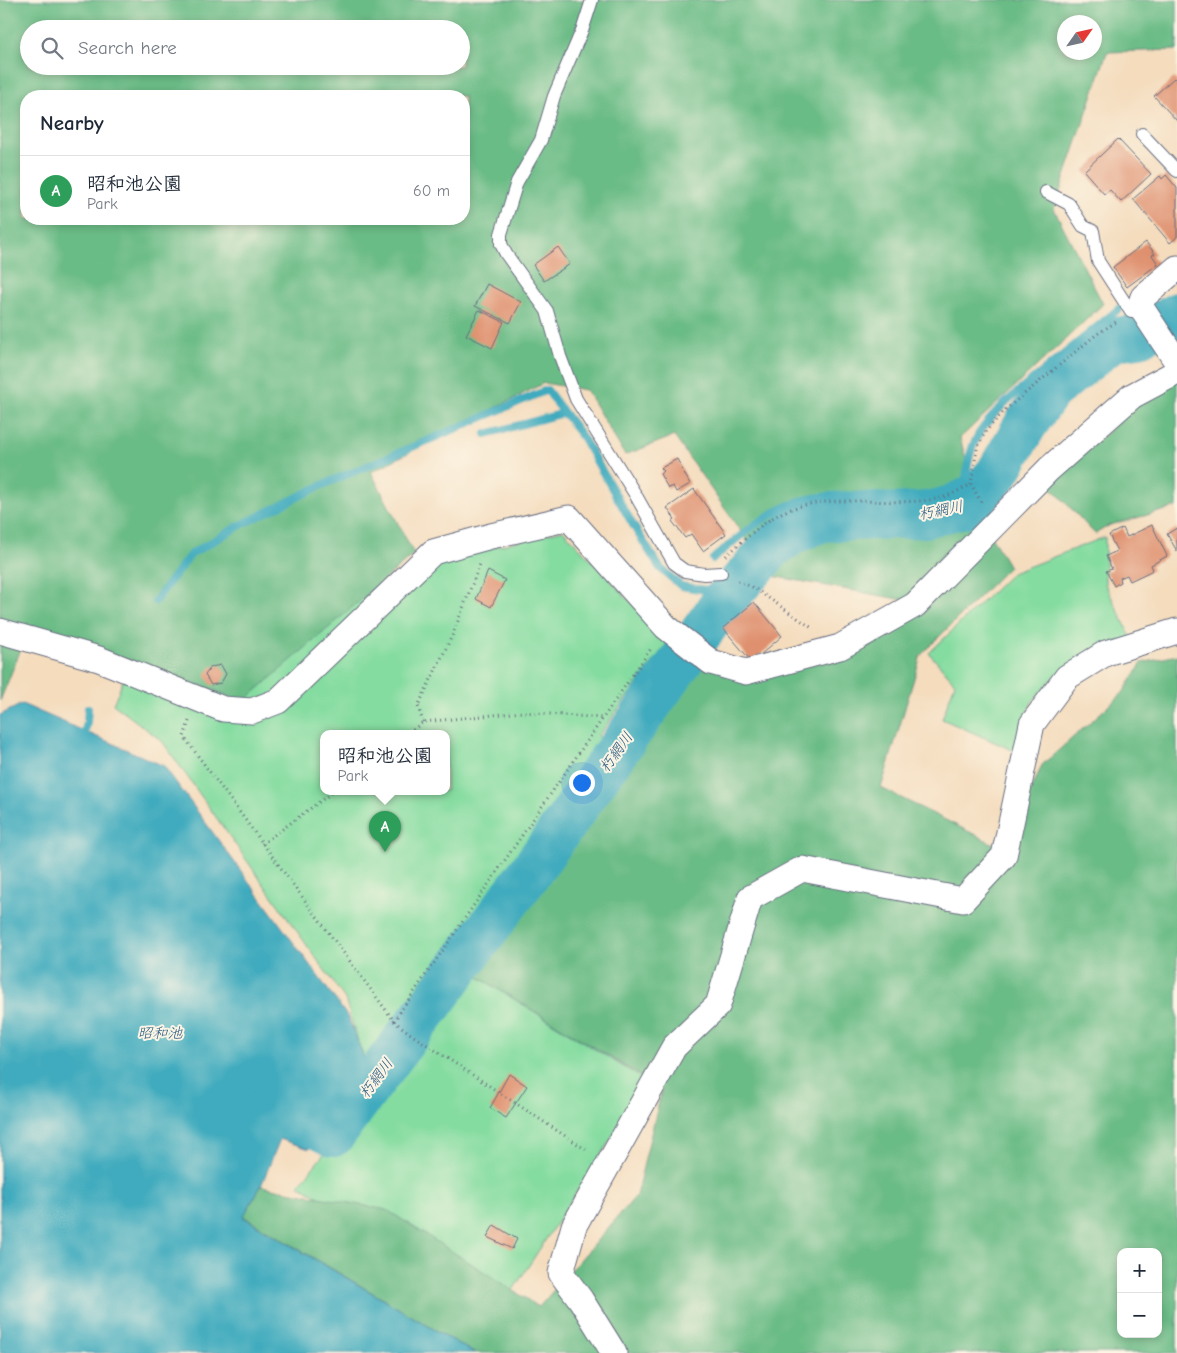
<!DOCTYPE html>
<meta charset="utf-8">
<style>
:root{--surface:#fff;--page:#f6f6f7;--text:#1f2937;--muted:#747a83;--line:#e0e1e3;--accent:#b45309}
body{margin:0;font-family:"Comic Neue","Klee One",sans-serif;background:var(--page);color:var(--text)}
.controls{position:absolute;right:15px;bottom:15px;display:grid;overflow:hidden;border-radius:10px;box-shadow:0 2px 8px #0003}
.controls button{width:45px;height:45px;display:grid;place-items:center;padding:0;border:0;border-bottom:1px solid var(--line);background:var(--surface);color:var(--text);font:25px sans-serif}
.compass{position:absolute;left:1057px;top:15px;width:45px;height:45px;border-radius:50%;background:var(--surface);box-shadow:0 2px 8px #0003;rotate:56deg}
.you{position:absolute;left:581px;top:782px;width:18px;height:18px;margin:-12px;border:4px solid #fff;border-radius:50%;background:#1a73e8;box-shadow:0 0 0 8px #1a73e833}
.badge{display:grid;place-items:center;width:32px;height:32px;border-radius:50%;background:var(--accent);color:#fff;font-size:16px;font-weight:700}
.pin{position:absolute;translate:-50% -41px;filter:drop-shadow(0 1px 2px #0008)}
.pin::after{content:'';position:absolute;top:26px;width:18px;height:15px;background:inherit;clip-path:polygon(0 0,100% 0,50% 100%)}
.popup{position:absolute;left:320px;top:730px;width:130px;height:65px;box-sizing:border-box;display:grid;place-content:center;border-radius:10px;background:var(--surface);filter:drop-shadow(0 1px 4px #0005);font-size:16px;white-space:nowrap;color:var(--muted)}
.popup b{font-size:19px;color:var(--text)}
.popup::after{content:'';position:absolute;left:50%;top:100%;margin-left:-10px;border:10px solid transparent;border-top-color:var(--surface)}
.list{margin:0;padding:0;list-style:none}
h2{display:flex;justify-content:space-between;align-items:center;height:65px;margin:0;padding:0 20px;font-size:21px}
h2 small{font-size:16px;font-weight:400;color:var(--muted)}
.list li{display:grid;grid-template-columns:32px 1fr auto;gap:15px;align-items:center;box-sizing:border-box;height:70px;padding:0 20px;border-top:1px solid var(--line)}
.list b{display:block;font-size:19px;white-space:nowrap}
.list p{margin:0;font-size:16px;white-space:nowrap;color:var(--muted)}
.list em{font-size:16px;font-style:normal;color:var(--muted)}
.icon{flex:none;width:28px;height:28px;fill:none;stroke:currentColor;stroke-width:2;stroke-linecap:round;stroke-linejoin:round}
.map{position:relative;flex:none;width:1177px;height:1353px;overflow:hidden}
.search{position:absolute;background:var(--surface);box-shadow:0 2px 8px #0003;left:20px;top:20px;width:450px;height:55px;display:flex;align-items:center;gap:12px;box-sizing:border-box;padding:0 18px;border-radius:28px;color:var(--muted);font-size:19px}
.panel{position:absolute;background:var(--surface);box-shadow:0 2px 8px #0003;left:20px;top:90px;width:450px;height:135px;border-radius:20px}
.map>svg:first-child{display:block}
.green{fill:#84dca0;stroke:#50867f;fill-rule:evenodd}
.forest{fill:#6bbc86;stroke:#437672;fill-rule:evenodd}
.water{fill:#3fabbe;stroke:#2d6d8e}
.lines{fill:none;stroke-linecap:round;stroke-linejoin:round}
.stream{stroke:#3fabbe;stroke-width:8}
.river{stroke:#3fabbe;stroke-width:44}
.building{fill:#df906e}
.lane-casing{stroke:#676c7f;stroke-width:14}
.street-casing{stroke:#676c7f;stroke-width:27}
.path{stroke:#676c7f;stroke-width:3;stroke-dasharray:1 4;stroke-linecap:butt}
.lane{stroke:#fff;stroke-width:12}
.street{stroke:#fff;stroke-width:25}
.labels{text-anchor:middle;stroke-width:4;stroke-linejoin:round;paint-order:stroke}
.water-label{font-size:15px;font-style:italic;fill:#285a80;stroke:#fcf5e5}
</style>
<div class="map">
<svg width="1177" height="1353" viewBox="0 0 1177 1353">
<rect width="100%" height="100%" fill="#fcf5e5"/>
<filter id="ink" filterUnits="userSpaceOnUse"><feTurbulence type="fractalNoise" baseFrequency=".02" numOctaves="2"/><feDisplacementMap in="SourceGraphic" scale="10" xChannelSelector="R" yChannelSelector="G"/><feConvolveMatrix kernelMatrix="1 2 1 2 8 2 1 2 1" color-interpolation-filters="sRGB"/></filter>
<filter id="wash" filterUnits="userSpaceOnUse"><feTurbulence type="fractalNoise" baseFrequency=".0096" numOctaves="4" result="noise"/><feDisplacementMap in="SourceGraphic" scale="20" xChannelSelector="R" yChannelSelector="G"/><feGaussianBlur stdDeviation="1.12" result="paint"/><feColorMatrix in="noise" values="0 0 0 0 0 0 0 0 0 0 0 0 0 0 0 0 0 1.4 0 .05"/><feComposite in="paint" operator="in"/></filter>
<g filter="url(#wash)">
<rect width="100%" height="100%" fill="#f4dcbd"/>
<path class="green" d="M 563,530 L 668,642 L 598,736 L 608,744 L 451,960 L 648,1082 L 502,1307 L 299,1185 L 410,1047 L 394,1035 L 380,1057 L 364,1060 L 345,999 L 162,741 L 113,704 L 143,634 L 408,580 L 433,562 ZM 324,733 L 446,733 L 446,791 L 324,791 Z
M 1105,537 L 1105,584 L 1133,641 L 1053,678 L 1032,702 L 1022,723 L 1017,752 L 942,719 L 955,683 L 929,653 L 1012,573 Z"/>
<path class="forest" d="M 0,0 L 1177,0 L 1177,50 L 1107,52 L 1054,209 L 1103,304 L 960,438 L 983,522 L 1009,567 L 921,655 L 881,788 L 1010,852 L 1020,817 L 1042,765 L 1123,693 L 1142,663 L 1177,655 L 1177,1353 L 474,1353 L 243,1216 L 261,1186 L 387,1210 L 539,1307 L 636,1196 L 662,1089 L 467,970 L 649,726 L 693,662 L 751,674 L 829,655 L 904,600 L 772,576 L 674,436 L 625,455 L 586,390 L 544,383 L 371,472 L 414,554 L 244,701 L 98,649 L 29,629 L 0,701 ZM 1064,22 L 1094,22 L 1094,52 L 1064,52 ZM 29,29 L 461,29 L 461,66 L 29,66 ZM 26,96 L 464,96 L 464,219 L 26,219 ZM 1121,1252 L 1158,1252 L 1158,1334 L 1121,1334 Z
M 1177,379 L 1177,507 L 1110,525 L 1095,534 L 1049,485 L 1145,398 Z"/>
<path class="water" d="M 22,704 L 164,766 L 348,1017 L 365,1060 L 309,1149 L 280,1139 L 261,1186 L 243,1217 L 474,1353 L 0,1353 L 0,715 Z"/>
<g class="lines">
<path class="stream" d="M 486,434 L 564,413
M 713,559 C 742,534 771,508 809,499 C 858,487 924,511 966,479 C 969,441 981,427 1007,401 L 1127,302
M 155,601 L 191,554 L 239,526 L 320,486 L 547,390 L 583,438 L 636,530 L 660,568 L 681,586 L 730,594
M 83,740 L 87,722 L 88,708"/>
<path class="river" d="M 266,1110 L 283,1110 L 333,1135 L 528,875 L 723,602 L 772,547 L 792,533 L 822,520 L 925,516 L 970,505 L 997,474 L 1026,424 L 1050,390 L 1114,339 L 1139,336 L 1177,314"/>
</g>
<g id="blocks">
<path class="building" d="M 1174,78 L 1177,81 L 1177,121 L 1154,96 Z
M 1118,139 L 1151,174 L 1121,202 L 1110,190 L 1104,194 L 1084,171 Z
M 1166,175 L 1177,188 L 1177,237 L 1170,243 L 1133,199 L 1160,176 L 1162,179 Z
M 1146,242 L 1155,254 L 1152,255 L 1158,264 L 1127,287 L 1113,267 Z
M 558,247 L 570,264 L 544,281 L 533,265 Z
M 487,284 L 521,302 L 510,323 L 475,306 Z
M 479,310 L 504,322 L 492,348 L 466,335 Z
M 677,459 L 690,484 L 676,492 L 673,486 L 668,488 L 660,474 L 664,471 L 661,468 Z
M 694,489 L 726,534 L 703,551 L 691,534 L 685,538 L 672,521 L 675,519 L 667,508 Z
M 1152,525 L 1167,556 L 1151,565 L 1153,570 L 1130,581 L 1127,575 L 1120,578 L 1121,582 L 1114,586 L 1106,571 L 1112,569 L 1106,556 L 1117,551 L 1109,535 L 1123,528 L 1127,537 Z
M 1177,528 L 1177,551 L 1167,534 Z
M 488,571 L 505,580 L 491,607 L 476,599 Z
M 754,602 L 782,636 L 752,662 L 723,628 Z
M 221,665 L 226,674 L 221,683 L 211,685 L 205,675 L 211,667 Z
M 509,1074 L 527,1086 L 506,1118 L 490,1108 Z
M 494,1225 L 517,1239 L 512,1249 L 487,1237 Z"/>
</g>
</g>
<g filter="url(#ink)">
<use href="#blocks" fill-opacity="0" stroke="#676c7f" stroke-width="1"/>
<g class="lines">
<g class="lane-casing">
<path id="lane" d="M 592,0 L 583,28 L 554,96 L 541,140 L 517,182 L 501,234 L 501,244 L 506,254 L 547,311 L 560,356 L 576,399 L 635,494 L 674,563 L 685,571 L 704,574 L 721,573
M 1142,134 L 1177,171
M 1046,192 L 1069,204 L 1083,226 L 1093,231 L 1098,261 L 1131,312"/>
</g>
<g class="street-casing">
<path id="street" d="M 1177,268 L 1143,297 L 1140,306 L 1177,362
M 0,631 L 99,659 L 223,709 L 252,711 L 278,701 L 433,552 L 491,536 L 569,518 L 666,627 L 711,662 L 746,672 L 840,647 L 915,605 L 1049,469 L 1132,396 L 1177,372
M 614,1353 L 581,1300 L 561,1273 L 574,1226 L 674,1047 L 718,1005 L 750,898 L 802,869 L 963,900 L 1004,856 L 1032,724 L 1067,677 L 1106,653 L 1177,631"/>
</g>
<path class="path" d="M 981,502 L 971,484 L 977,449 L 985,432 L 1005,410 L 1097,334 L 1116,322
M 726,556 C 745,539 767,517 791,509 C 838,493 888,507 936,499 C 948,497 960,490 971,484
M 738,581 L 754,588 L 812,628
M 189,721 L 184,737 L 394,1021 L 412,1035 L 588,1151
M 423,722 L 418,706 L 453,634 L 480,564
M 409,733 L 423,722 L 522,712 L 603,718
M 262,844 L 334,791
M 394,1021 L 652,647"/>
<use href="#lane" class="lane"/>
<use href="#street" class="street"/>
</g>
</g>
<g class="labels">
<g class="water-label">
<text transform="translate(941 510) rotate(-11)" y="5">朽網川</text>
<text transform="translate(616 752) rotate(-54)" y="5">朽網川</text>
<text x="160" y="1038">昭和池</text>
<text transform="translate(376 1078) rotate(-53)" y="5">朽網川</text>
</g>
</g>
</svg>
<div class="controls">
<button>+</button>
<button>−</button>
</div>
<svg class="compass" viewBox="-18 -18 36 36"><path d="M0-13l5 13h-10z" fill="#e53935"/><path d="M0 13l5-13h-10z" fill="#747a83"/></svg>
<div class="you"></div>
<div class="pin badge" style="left:385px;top:852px;background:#2e9e5b">A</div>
<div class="popup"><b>昭和池公園</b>Park</div>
<div class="search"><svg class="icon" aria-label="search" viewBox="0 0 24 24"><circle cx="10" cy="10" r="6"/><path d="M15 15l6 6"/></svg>Search here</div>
<section class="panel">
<h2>Nearby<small></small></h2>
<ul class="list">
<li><span class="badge" style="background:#2e9e5b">A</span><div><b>昭和池公園</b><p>Park</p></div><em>60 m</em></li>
</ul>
</section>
</div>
